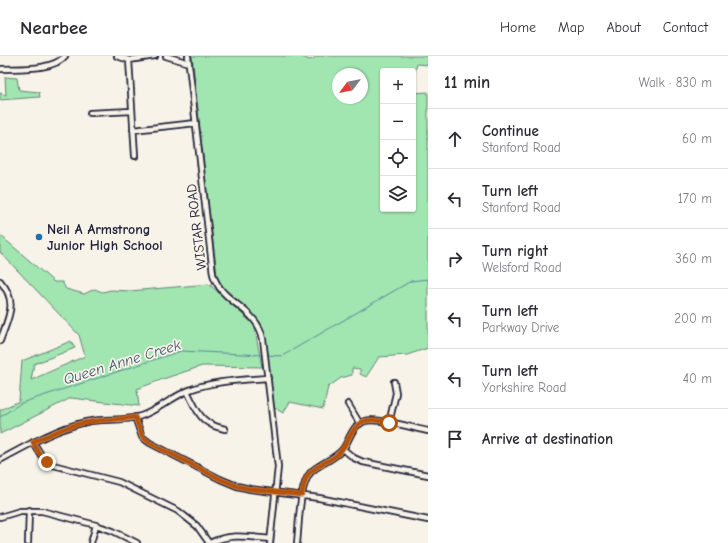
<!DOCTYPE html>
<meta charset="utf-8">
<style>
:root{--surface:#fff;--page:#f2f2f3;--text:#2b2b33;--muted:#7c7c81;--line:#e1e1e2}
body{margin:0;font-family:"Comic Neue",sans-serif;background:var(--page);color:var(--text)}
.controls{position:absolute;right:12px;top:12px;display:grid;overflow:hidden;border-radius:4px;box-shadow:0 1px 3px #0004}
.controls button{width:36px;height:36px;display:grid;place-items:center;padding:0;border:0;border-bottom:1px solid var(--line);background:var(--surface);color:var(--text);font:20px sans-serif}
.compass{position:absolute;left:332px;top:12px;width:36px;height:36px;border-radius:50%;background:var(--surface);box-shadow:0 1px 3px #0004;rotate:238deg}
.stop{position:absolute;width:12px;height:12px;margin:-9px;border:3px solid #b45309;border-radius:50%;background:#fff}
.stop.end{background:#b45309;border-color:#fff;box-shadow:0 1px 4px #0008}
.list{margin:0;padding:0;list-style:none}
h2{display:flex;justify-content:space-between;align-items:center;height:52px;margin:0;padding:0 16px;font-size:17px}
h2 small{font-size:13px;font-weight:400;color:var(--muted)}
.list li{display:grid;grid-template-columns:26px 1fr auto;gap:12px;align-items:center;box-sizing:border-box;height:60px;padding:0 16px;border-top:1px solid var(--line)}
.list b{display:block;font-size:15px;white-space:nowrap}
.list p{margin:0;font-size:13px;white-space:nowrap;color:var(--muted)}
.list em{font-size:13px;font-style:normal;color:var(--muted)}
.icon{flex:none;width:22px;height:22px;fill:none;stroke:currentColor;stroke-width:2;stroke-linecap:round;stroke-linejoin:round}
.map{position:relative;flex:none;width:428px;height:487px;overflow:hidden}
header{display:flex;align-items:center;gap:24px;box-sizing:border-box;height:56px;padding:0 20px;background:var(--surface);border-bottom:1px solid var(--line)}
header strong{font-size:19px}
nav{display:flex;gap:22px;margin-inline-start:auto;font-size:14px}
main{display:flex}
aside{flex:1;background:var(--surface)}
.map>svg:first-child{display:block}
.green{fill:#a1e5b0;stroke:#628476;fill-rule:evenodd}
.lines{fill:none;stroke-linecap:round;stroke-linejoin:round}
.stream{stroke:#598999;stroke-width:1}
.minor-casing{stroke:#22223b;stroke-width:8}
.minor{stroke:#f7f3e8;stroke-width:4.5}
.route{stroke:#b45309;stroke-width:5}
.poi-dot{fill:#1f6fb2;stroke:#f7f3e8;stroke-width:1.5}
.labels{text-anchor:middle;stroke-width:3.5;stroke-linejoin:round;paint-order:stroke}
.street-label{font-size:14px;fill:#22223b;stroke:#f7f3e8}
.poi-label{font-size:14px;font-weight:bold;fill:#22223b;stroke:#f7f3e8;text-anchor:start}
.water-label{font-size:15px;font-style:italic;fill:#3d556a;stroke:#f7f3e8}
</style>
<header>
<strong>Nearbee</strong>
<nav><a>Home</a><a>Map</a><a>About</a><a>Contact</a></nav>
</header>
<main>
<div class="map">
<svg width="428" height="487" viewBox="0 0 428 487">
<rect width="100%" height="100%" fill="#f7f3e8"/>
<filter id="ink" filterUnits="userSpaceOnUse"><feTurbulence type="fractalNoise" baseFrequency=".025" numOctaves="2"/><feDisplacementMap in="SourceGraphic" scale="8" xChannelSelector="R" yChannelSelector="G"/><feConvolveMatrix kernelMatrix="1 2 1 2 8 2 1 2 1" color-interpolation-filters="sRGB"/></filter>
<g filter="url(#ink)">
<path class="green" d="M 192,0 L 300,0 L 310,4 L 318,0 L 428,0 L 428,9 L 417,8 L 413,23 L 413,15 L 383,15 L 383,153 L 413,153 L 413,37 L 428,36 L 428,292 L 407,299 L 379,301 L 366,321 L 360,318 L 360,313 L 352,312 L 352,319 L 341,322 L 328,331 L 323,353 L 290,346 L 283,357 L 273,351 L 264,274 L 245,250 L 218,228 L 207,136 ZM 338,18 L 362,18 L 362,42 L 338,42 Z
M 5,21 L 17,22 L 19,34 L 39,36 L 40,41 L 0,44 L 0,37 L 6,39 Z
M 0,179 L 54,226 L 62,226 L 66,233 L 84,238 L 95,233 L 102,236 L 111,234 L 130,235 L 209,228 L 254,269 L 262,311 L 202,310 L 163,323 L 137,333 L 139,350 L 71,342 L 0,378 L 0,354 L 19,345 L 22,305 L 71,285 L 75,292 L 34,308 L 31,324 L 85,300 L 79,279 L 0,196 Z"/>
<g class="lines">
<path class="stream" d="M 266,299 L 282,300 L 411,225 L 428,223
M 0,361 L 21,347 L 181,295 L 263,299"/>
<g class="minor-casing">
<path id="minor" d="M 117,0 L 129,4 L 155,0
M 166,0 L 189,7
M 188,0 L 213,218 C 221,248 257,251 263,283 L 278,411 L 270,487
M 129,4 L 135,100
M 0,13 C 18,12 53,15 65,0
M 90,57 L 132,55
M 133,74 L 196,67
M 0,225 C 19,246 8,262 0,285
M 187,335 C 198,356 200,368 225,373
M 348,348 L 360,368
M 135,361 L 142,381 L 150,387 L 220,423 L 237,430 L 250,433 L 319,442 L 428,464
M 389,367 L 396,337 L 394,326
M 33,386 L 43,402 L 53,409 L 119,426 L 178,455 L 197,470 L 209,487
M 343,393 L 354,402 L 363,406 L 428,419
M 0,404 C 28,389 55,373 86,366 C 104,362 123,366 141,360 C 158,354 171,342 187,335 C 210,325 242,324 268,322
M 0,461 L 20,455 L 42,455 L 96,469 L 113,475 L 137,487
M 28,487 L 29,454
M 91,487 L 96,469
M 210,487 C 231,477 248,481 270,483
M 297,487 C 299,470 299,428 311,416 C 320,407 334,404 343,393 C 350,383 352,369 365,365 C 378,361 413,372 428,375"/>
</g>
<use href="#minor" class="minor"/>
</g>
</g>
<g class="lines" filter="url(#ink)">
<path class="route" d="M 47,406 L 39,397 L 33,386 C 51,378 69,369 89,366 C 104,363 120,364 135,361 L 142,380 L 150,387 L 220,423 L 237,430 L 250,433 L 302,439 C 303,432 304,425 308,419 C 316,409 329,406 338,398 C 348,388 350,373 362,366 C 371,362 380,365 389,367"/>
</g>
<circle class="poi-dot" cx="39" cy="181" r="4"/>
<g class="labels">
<g class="street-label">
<text transform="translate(196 171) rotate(-97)" y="5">WISTAR ROAD</text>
</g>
<g class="poi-label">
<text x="47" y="178">Neil A Armstrong<tspan x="47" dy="16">Junior High School</tspan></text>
</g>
<g class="water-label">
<text transform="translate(122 306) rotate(-17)" y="5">Queen Anne Creek</text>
</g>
</g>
</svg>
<div class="controls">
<button>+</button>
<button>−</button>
<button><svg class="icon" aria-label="locate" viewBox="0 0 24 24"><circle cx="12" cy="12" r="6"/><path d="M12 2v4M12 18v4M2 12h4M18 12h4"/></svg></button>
<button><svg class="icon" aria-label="layers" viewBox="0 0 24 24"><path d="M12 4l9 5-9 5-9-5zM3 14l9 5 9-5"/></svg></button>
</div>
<svg class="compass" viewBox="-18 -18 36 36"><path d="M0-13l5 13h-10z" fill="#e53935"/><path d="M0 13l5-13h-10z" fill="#7c7c81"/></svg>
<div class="stop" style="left:389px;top:367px"></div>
<div class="stop end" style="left:47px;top:406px"></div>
</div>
<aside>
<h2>11 min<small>Walk · 830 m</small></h2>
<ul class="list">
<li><svg class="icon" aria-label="ahead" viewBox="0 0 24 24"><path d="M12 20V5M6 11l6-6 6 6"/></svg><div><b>Continue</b><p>Stanford Road</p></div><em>60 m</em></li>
<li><svg class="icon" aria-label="left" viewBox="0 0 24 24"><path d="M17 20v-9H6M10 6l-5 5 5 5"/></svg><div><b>Turn left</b><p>Stanford Road</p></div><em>170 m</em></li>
<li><svg class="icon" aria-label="right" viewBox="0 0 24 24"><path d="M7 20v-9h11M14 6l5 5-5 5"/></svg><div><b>Turn right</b><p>Welsford Road</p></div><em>360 m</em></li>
<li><svg class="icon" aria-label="left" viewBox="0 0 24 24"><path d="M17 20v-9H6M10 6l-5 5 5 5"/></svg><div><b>Turn left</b><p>Parkway Drive</p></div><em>200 m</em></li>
<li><svg class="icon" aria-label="left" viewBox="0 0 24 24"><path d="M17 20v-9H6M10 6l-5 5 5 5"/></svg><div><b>Turn left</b><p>Yorkshire Road</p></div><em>40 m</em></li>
<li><svg class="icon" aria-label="arrive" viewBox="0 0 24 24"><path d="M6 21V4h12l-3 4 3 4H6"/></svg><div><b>Arrive at destination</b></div></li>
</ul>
</aside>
</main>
